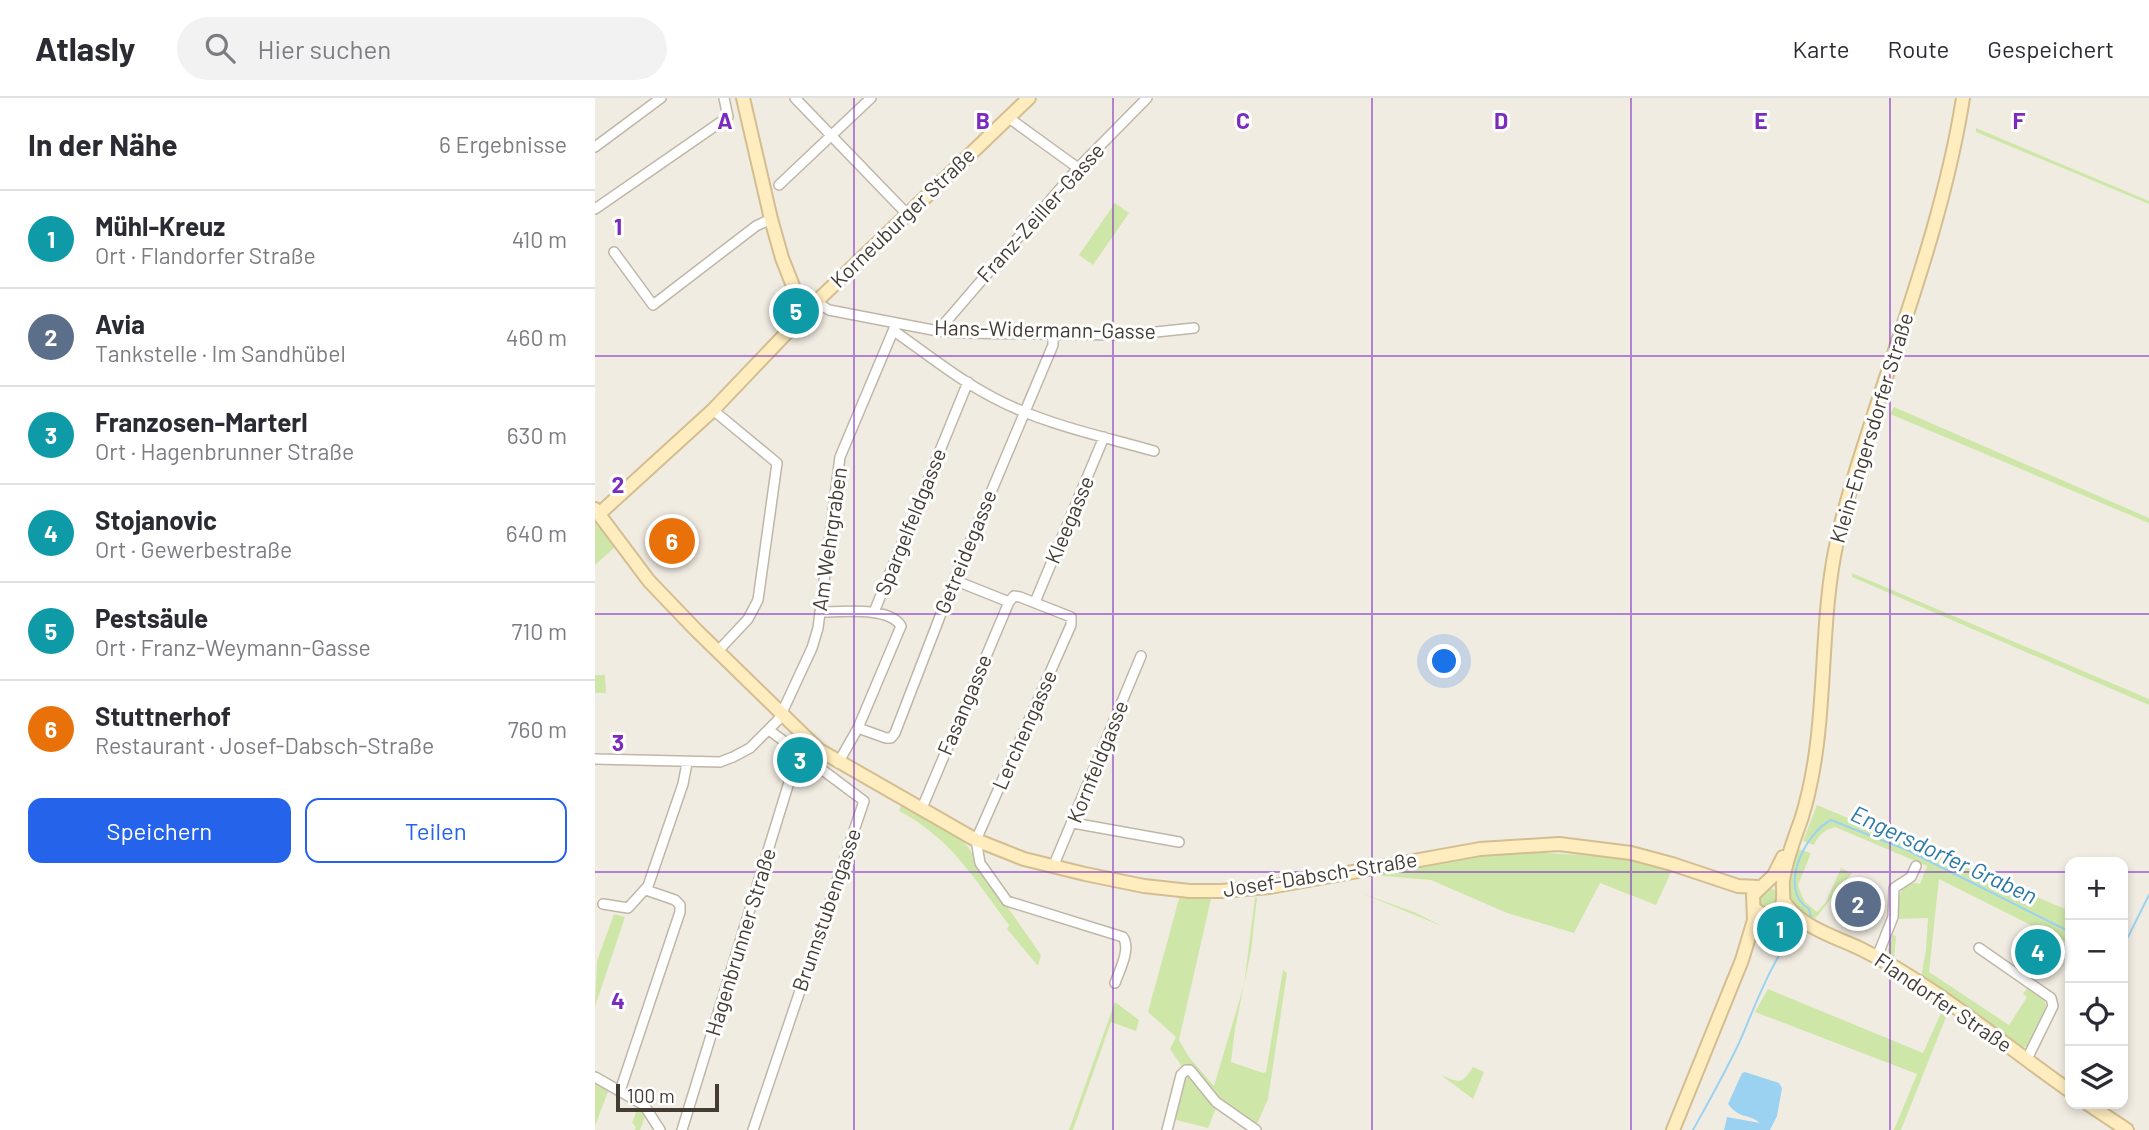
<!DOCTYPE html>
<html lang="de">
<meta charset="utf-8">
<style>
:root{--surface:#fff;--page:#f2f2f3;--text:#2b2b33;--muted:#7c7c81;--line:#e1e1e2;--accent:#2563eb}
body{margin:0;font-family:Barlow,sans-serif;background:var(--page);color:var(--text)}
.controls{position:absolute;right:21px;bottom:21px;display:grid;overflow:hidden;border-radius:14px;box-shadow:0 4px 10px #0003}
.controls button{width:63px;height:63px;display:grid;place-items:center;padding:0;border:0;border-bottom:2px solid var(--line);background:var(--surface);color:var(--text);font:35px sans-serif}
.scale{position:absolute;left:21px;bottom:18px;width:103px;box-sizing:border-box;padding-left:7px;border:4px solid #433c33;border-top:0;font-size:19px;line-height:24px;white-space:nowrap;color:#433c33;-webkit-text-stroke:5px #fff;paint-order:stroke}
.you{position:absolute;left:850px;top:564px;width:24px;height:24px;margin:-18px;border:5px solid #fff;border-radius:50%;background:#1a73e8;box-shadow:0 0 0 10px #1a73e833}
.badge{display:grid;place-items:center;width:46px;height:46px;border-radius:50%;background:var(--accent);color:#fff;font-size:23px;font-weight:700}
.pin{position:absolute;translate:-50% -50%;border:4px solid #fff;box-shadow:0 2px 7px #0006}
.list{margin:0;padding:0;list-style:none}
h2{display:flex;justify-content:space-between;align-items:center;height:91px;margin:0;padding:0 28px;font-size:30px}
h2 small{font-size:23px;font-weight:400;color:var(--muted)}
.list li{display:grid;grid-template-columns:46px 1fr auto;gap:21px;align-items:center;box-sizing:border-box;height:98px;padding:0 28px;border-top:2px solid var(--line)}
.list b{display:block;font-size:26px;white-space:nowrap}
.list p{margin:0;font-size:23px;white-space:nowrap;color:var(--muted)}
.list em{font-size:23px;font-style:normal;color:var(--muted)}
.actions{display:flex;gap:14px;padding:21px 28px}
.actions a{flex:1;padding:16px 0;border:2px solid var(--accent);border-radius:14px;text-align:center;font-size:24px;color:var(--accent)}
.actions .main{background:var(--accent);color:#fff}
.icon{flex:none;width:38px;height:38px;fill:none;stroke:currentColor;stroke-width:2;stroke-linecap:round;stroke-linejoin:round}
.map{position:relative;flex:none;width:1554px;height:1032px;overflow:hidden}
header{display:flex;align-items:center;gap:42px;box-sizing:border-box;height:98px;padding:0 35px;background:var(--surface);border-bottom:2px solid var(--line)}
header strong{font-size:33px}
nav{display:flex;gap:38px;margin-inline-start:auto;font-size:24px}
.search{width:490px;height:63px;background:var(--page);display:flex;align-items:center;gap:18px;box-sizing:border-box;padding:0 24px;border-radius:38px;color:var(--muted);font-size:26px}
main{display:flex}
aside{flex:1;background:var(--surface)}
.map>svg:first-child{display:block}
.green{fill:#cee7a9}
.water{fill:#9cd2f1}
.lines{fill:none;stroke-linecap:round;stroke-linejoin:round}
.stream{stroke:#9cd2f1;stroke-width:2}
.street-casing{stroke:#c0b6a8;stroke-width:12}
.secondary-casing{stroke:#d3be91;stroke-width:16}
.street{stroke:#fff;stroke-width:9}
.secondary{stroke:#ffecbf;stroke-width:12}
.grid{fill:none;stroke:#7b2cbf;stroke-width:2;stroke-opacity:0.55}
.labels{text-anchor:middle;stroke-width:6;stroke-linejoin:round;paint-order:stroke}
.street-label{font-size:21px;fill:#433c33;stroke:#fff}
.water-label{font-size:23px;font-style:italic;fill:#2a79a7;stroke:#fff}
.grid-label{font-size:23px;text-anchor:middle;font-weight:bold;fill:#7b2cbf;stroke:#fff;stroke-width:6;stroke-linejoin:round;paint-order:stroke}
</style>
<header>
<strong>Atlasly</strong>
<div class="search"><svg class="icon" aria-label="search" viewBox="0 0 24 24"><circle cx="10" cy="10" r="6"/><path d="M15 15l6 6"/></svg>Hier suchen</div>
<nav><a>Karte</a><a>Route</a><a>Gespeichert</a></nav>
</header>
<main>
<aside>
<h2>In der Nähe<small>6 Ergebnisse</small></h2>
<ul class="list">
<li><span class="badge" style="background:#0f9aa8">1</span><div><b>Mühl-Kreuz</b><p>Ort · Flandorfer Straße</p></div><em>410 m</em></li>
<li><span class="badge" style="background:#5c6f8a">2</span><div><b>Avia</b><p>Tankstelle · Im Sandhübel</p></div><em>460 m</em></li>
<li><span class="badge" style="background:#0f9aa8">3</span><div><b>Franzosen-Marterl</b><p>Ort · Hagenbrunner Straße</p></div><em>630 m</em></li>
<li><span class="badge" style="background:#0f9aa8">4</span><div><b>Stojanovic</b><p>Ort · Gewerbestraße</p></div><em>640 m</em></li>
<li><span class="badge" style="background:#0f9aa8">5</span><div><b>Pestsäule</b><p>Ort · Franz-Weymann-Gasse</p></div><em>710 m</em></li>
<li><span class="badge" style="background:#e8710a">6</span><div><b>Stuttnerhof</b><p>Restaurant · Josef-Dabsch-Straße</p></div><em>760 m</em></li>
</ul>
<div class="actions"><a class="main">Speichern</a><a>Teilen</a></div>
</aside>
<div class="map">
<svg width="1554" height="1032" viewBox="0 0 1554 1032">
<rect width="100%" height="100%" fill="#f1ece2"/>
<path class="green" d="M 1381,30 L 1554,103 L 1554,106 L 1381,34 Z
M 520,105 L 534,115 L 498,167 L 484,157 Z
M 1299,309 L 1554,420 L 1554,425 L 1295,316 Z
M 0,424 L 21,448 L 0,467 Z
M 1257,475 L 1554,601 L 1554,607 L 1257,479 Z
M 10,577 L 11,595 L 0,595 L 0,577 Z
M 308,702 C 333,718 372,735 381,764 L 446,857 L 443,868 L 412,831 L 414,827 C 380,782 356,740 304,713 Z
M 1222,707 L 1475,813 L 1475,847 L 1344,781 L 1334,874 L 1414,927 L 1432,899 L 1428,896 L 1432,890 L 1447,897 L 1451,908 L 1434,948 L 1424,951 L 1295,861 L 1293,852 L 1297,837 L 1301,838 L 1299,861 L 1326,879 L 1331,852 L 1333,820 L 1303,821 C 1303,806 1302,780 1325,786 L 1332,768 L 1240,729 C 1230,732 1224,736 1219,747 L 1208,743 Z
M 1203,751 L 1216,755 L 1203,787 L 1209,803 L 1222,814 L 1231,804 L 1246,770 L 1257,775 L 1219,822 C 1182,811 1191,783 1199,754 Z
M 934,754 L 1020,759 L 1077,772 L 1061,807 L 1005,785 L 979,835 L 912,815 L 836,782 L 776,777 L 862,761 Z
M1162 801a11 11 0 1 1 22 0a11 11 0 1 1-22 0Z
M 766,795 L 819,814 L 849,829 Z
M 585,797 L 616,801 L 584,942 L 594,959 L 619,988 L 649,887 L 660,799 L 662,800 L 656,853 L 640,931 L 636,964 L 668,975 L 671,974 L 688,872 L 692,875 L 673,1001 L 662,1026 L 640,1012 L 635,1011 L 630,1017 L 621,1010 L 613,1030 L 577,1021 L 588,970 L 575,951 L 581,939 L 553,914 Z
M 19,816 L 30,819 L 0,909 L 2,863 Z
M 1173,891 L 1328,955 L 1345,917 L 1346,908 L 1351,919 L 1306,1032 L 1299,1032 L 1322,976 L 1160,914 Z
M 520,904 L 544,922 L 541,933 L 516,924 L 478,1032 L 474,1032 Z
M 878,969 L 889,974 L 878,1001 L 846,977 C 866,985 866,987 878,969 Z
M 0,983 L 14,991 L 0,1028 Z
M 30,999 L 46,1009 L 51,1016 L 45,1032 L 40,1032 L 41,1029 L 37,1025 L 42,1012 L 41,1007 L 30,1001 Z"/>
<path class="water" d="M 1150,974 L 1184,985 L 1187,990 L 1182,1018 L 1175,1032 L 1129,1032 L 1132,1019 L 1165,1025 C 1154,1015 1145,1022 1133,1006 L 1147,975 Z"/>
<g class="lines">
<path class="stream" d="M 1216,819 L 1214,811 C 1182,792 1210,735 1236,722 L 1312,752 L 1475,834
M 1528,841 L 1533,839 L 1554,797
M 1098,1032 C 1114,1003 1130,975 1144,945 C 1155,921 1179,854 1199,839"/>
<g class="street-casing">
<path id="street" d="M 200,0 L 312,116
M 414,20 L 483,70
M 0,49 L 66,0
M 184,87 L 276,0
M 0,111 L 133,19 L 129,0
M 19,154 L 58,207 L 161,128 L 176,121
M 221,204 L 234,212 L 343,233 L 364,235 L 532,237 L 599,230
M 299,233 C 332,256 364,282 399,300 C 448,326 506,338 559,353
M 343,233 L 483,70 L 552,0
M 118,312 L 182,365 L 163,502 L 153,521 L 123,553
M 359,482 L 414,504 L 419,498 L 425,499 L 476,519 L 476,527 L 381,742 L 385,765 L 412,803 L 528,839 C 536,851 525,871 520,885
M 440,504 L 509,339
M 225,514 C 246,514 294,508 306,528 L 263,630 L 243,665
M 279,514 L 373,284
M 263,630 L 291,640 L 296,640 L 300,635 L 359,482 L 458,247 L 458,237
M 0,661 L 125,664 L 138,659 L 155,650 L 184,621 L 217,550 L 223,530 L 245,359 L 301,226
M 327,710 L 414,504
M 478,725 L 584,744
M 458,769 L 546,558
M 8,806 L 33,810 L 53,788 L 88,686 L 92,665
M 1384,850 L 1456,900 L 1458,908 L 1432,961
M 1282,859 L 1298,819 L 1299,790 L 1316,779 L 1321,768
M 0,979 L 49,1007 L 65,1032
M 25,993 L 85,814 L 85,807 L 80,802 L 51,792
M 87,1032 L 203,655
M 158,1032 L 269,703 L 174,632
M 572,1032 L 586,977 L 591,972 L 595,972 L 621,1004 L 661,1032"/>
</g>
<g class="secondary-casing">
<path id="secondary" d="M 148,0 L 176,121 L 187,160 L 209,216
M 0,411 L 54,483 L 101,532 L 224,652 L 381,742 L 429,761 L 490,776 L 549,788 L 595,793 L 626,793 L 675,789 L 885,751 L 964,746 L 1036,755 L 1077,766 L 1143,788 L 1163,789
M 4,416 L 118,312 L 221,204 L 434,0
M 1188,802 C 1203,828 1238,838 1264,850 C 1340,887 1406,945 1475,993
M 1160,811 C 1167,817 1176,820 1184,813 C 1191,805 1187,792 1188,782 C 1191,762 1199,741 1206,722 C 1235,631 1222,535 1242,443 C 1251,400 1266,358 1279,316 C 1313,212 1351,108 1368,0
M 1493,1006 L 1532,1032
M 1078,1032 L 1147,862 L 1159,822 L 1158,797 L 1179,777 L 1188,759"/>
</g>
<use href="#street" class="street"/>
<use href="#secondary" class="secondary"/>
</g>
<path class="grid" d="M 259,0 L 259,1032M 518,0 L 518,1032M 777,0 L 777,1032M 1036,0 L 1036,1032M 1295,0 L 1295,1032M 0,258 L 1554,258M 0,516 L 1554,516M 0,774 L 1475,774M 1528,774 L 1554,774"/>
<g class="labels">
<g class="street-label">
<text transform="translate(446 115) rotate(-48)" y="7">Franz-Zeiller-Gasse</text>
<text transform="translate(308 120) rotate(-44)" y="7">Korneuburger Straße</text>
<text transform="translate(450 232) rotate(1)" y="7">Hans-Widermann-Gasse</text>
<text transform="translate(1277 330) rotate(-73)" y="7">Klein-Engersdorfer Straße</text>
<text transform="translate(475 422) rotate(-67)" y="7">Kleegasse</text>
<text transform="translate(316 424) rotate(-68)" y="7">Spargelfeldgasse</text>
<text transform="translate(235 441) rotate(-82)" y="7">Am Wehrgraben</text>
<text transform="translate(371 454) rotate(-68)" y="7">Getreidegasse</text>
<text transform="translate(370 607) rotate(-67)" y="7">Fasangasse</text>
<text transform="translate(430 632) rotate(-66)" y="7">Lerchengasse</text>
<text transform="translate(503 664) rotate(-68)" y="7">Kornfeldgasse</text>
<text transform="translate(725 777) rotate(-9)" y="7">Josef-Dabsch-Straße</text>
<text transform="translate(232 812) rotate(-71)" y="7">Brunnstubengasse</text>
<text transform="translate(146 844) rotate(-73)" y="7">Hagenbrunner Straße</text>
<text transform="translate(1348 905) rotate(34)" y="7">Flandorfer Straße</text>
</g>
<g class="water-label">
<text transform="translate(1349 757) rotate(25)" y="8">Engersdorfer Graben</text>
</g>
</g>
<g class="grid-label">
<text x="130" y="31">A</text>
<text x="388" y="31">B</text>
<text x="648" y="31">C</text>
<text x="906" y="31">D</text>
<text x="1166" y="31">E</text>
<text x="1424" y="31">F</text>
<text x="23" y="137">1</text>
<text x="23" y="395">2</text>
<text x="23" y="653">3</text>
<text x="23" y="911">4</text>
</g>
</svg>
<div class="controls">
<button>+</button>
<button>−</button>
<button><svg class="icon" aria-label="locate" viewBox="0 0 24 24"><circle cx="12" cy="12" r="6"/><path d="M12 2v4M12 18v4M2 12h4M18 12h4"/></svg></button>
<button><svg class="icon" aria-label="layers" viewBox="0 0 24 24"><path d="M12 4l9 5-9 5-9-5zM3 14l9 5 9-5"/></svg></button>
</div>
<div class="scale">100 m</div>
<div class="you"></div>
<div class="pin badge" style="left:1185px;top:831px;background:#0f9aa8">1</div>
<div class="pin badge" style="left:1263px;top:806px;background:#5c6f8a">2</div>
<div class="pin badge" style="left:205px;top:662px;background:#0f9aa8">3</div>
<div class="pin badge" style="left:1443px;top:854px;background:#0f9aa8">4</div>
<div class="pin badge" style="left:201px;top:213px;background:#0f9aa8">5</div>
<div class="pin badge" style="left:77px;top:443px;background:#e8710a">6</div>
</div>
</main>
